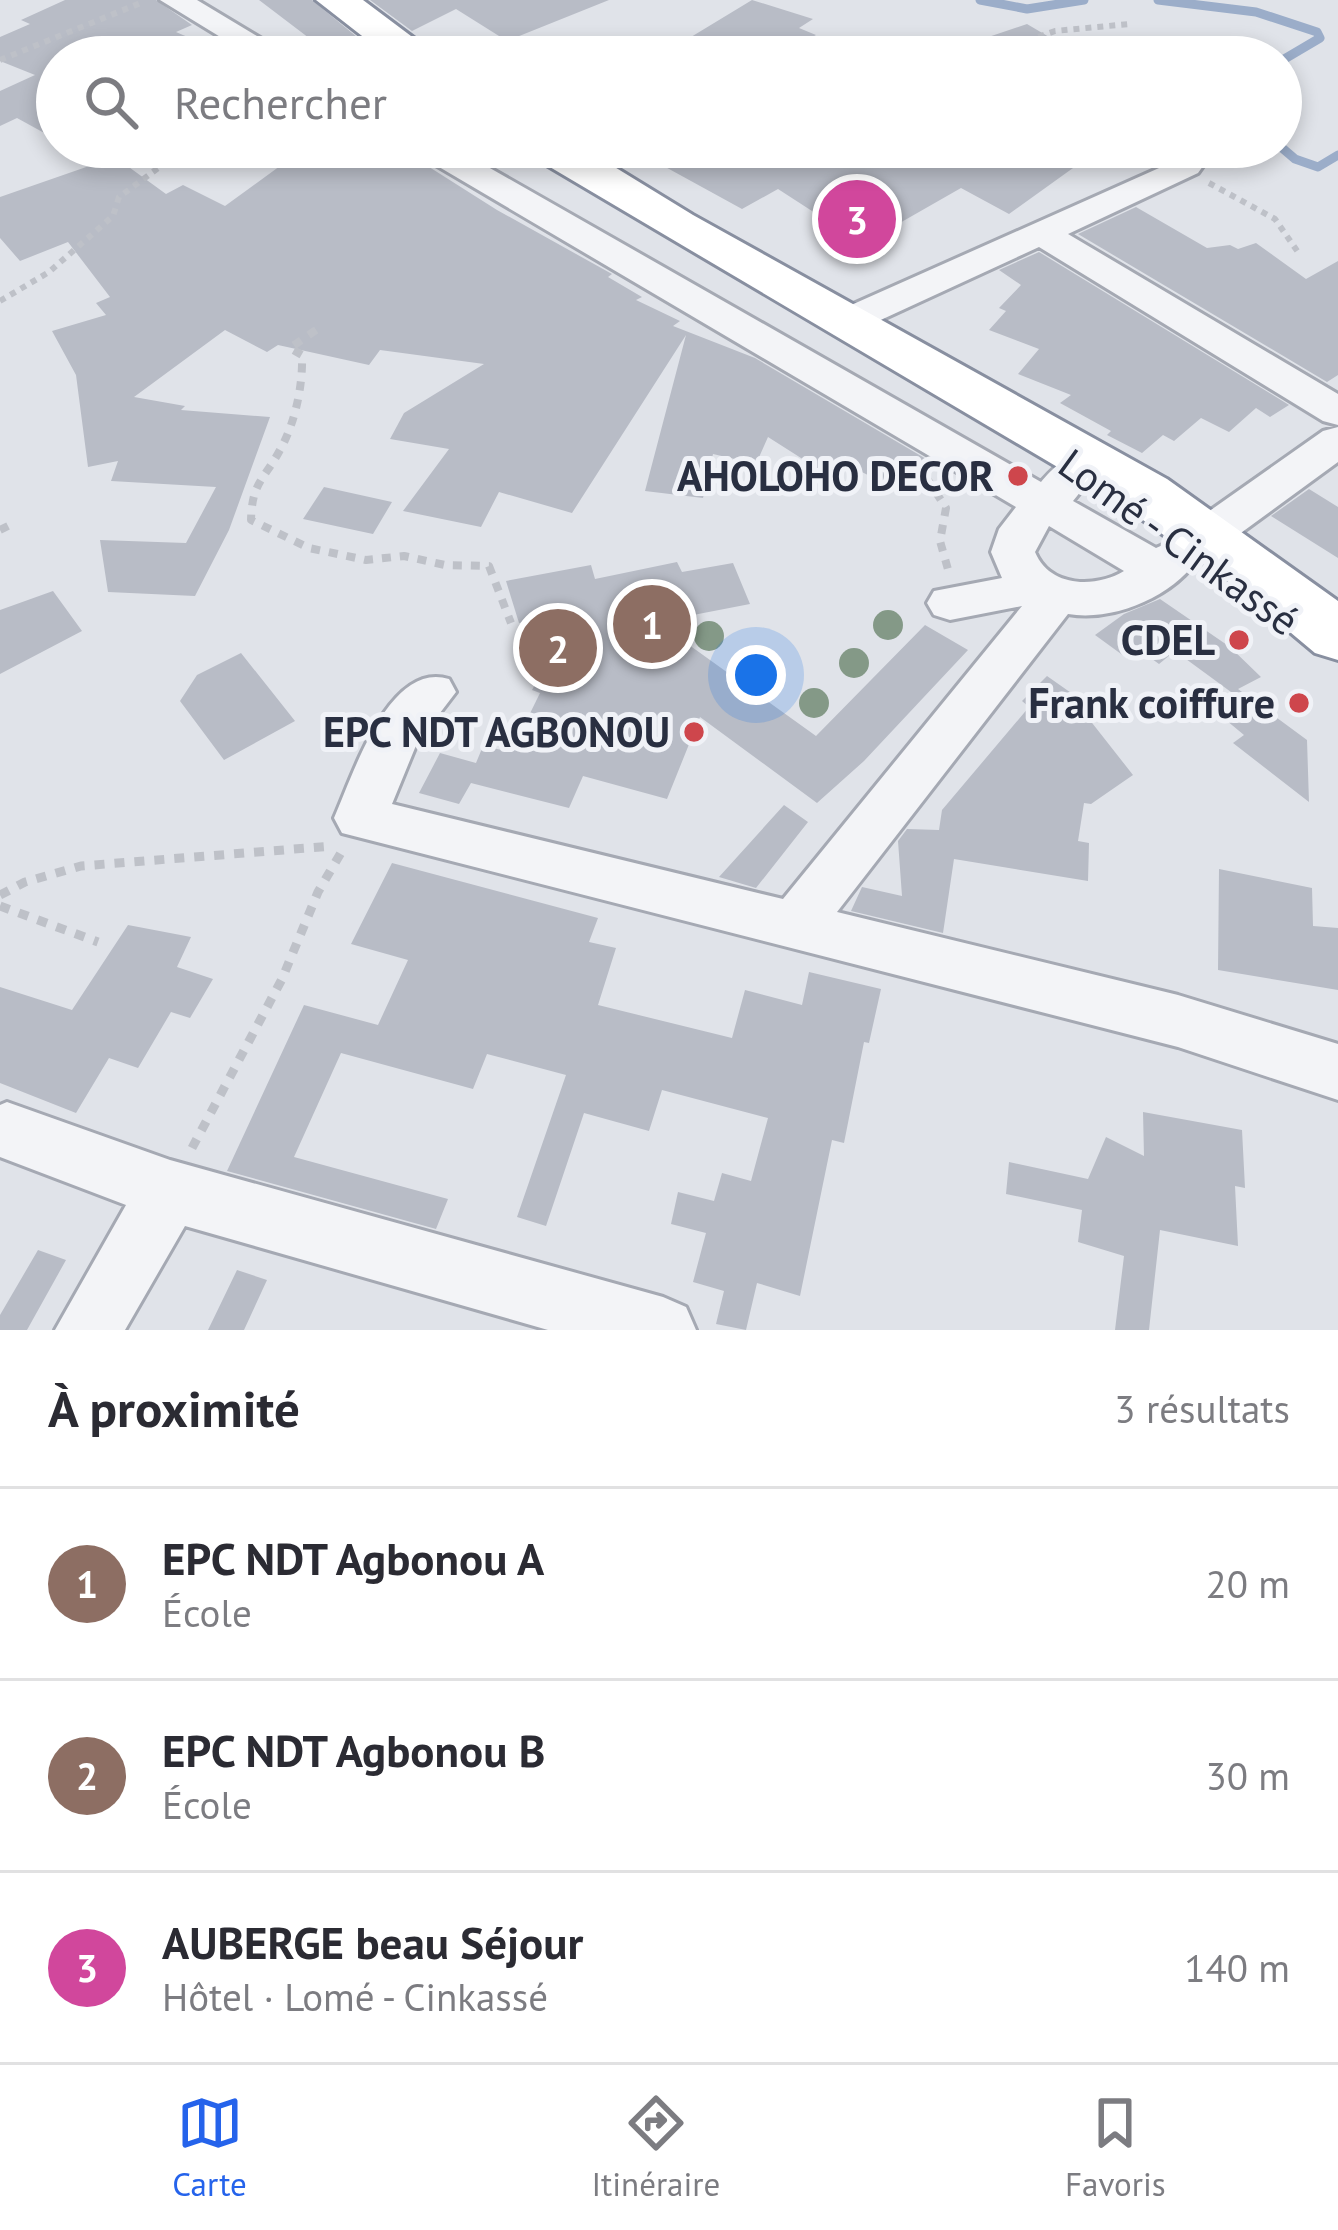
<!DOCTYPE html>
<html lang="fr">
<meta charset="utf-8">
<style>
:root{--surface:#fff;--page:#f7f7f7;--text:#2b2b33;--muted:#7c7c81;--line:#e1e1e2;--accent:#2563eb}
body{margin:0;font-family:"PT Sans",sans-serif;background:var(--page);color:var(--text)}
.you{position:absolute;left:756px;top:675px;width:42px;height:42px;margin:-30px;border:9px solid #fff;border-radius:50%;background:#1a73e8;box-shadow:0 0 0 18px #1a73e833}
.badge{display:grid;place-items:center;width:78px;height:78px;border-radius:50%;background:var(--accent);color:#fff;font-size:39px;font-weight:700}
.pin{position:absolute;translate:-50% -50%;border:6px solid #fff;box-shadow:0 3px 12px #0006}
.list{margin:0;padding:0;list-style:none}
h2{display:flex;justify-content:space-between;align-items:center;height:156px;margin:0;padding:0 48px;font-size:51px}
h2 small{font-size:39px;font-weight:400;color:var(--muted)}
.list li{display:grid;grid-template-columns:78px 1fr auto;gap:36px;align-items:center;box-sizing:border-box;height:192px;padding:0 48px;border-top:3px solid var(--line)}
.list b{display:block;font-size:45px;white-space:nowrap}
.list p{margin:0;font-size:39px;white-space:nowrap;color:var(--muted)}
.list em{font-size:39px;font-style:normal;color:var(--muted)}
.icon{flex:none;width:66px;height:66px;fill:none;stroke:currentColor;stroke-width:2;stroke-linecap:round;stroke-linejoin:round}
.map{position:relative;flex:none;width:1338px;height:1330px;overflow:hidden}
.search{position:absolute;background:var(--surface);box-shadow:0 6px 18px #0003;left:36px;right:36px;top:36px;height:132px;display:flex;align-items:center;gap:30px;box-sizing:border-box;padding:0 42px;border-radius:66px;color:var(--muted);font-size:45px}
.sheet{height:732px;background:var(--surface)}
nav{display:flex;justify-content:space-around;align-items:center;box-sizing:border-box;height:168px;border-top:3px solid var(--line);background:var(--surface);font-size:33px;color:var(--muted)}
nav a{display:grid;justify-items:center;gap:6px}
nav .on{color:var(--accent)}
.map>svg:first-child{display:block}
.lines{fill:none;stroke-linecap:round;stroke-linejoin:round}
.stream{stroke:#9badc9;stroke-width:9}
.building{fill:#b8bcc6}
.minor-casing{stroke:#a5a9b3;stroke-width:6}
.highway-casing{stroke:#888fa0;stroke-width:6}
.path-far2{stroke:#bec1c8;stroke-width:6;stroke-dasharray:6 6;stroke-linecap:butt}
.path-far1{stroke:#bec1c8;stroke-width:8;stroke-dasharray:9 9;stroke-linecap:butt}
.path{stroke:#bec1c8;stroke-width:9;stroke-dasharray:10 10;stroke-linecap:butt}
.minor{fill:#f3f4f7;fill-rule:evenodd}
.highway{fill:#fff;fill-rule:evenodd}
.tree{fill:#849987}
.poi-dot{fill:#ce464c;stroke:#f0f2f7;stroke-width:4.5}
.labels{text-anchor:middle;stroke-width:10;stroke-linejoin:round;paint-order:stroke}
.poi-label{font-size:42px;font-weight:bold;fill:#292f41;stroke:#f0f2f7;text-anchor:end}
.street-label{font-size:42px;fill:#292f41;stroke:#f0f2f7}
</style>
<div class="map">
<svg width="1338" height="1330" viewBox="0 0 1338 1330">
<rect width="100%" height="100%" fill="#e0e3e9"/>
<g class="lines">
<path class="stream" d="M 980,0 L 1027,9 L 1084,0
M 1158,0 L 1256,12 L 1317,32 L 1320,38 L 1281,61
M 1281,147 L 1295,159 L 1318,167 L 1338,155"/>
</g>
<path class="building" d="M 65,0 L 156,0 L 192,25 L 176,32 L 234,57 L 57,57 L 57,140 L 17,118 L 0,126 L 0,91 L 35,75 L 0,61 L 0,37 L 30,24 L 21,20 Z
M 259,0 L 312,0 L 374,51 L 361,57 L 334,57 Z
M 370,0 L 609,0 L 507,41 L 456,9 L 412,31 Z
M 752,0 L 813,19 L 799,28 L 816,35 L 777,57 L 658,57 Z
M 1027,24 L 1083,57 L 945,57 L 944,52 Z
M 306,147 L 408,147 L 415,158 L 497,210 L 612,274 L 608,277 L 642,297 L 636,300 L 680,321 L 673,326 L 755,358 L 933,463 L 903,492 L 839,461 L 823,472 L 768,437 L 756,464 L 713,454 L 703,498 L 645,491 L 686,335 L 572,513 L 499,492 L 481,527 L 403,511 L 449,449 L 390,439 L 404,413 L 484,364 L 380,350 L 369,365 L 278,345 L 267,352 L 225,330 L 134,397 L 185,406 L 181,410 L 270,417 L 229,530 L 195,596 L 108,592 L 100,540 L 186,543 L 216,487 L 111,481 L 118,461 L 88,467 L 76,375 L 52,331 L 106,315 L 96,303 L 110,297 L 68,242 L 20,261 L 0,238 L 0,197 L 115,157 L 166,194 L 183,185 L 225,206 Z
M 629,147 L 1048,147 L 1080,163 L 1009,214 L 961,188 L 863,244 L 778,189 L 742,209 Z
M 1136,207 L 1207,248 L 1230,245 L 1238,249 L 1256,243 L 1306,279 L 1338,261 L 1338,375 L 1327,382 L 1078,234 Z
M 1039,252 L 1289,405 L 1270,417 L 1256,408 L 1229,432 L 1201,418 L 1174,441 L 1163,435 L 1142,453 L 1107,435 L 1111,431 L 1060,403 L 1071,395 L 1018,374 L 1039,349 L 989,330 L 1006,311 L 999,308 L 1021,285 L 999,270 Z
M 324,487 L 392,502 L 373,534 L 303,519 Z
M 1309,489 L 1338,507 L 1338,558 L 1271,516 Z
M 677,562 L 682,572 L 733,563 L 750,604 L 657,622 L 816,736 L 925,625 L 968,650 L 864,761 L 817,803 L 700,717 L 667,799 L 583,776 L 569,808 L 471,783 L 459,804 L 419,793 L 440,753 L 476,763 L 483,746 L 511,752 L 540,693 L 532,690 L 575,612 L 519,623 L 506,581 L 591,565 L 595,579 Z
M 53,591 L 82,631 L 0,674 L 0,610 Z
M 1160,599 L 1230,647 L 1261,677 L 1238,689 L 1307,740 L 1309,802 L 1233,743 L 1244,735 L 1209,706 L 1231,692 L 1175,651 L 1159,664 L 1141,651 L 1128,659 L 1095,635 L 1124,614 Z
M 241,653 L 295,721 L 224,760 L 180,701 L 197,675 Z
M 1047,676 L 1084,702 L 1078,705 L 1133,775 L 1091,804 L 1084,803 L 1078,841 L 1089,843 L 1088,881 L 954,859 L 943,933 L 851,911 L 862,887 L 902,896 L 898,841 L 907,829 L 939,830 L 942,810 L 1029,707 L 1022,701 Z
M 784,805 L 808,822 L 756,888 L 719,877 Z
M 392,863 L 598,918 L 589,942 L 616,948 L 598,1005 L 732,1038 L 745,990 L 802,1005 L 809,972 L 881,989 L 869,1043 L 864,1042 L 844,1143 L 832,1140 L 800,1296 L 757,1283 L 746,1330 L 716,1324 L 724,1291 L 693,1282 L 706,1233 L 671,1224 L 678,1192 L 714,1201 L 722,1173 L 751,1181 L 768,1118 L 662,1090 L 649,1131 L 584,1113 L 546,1226 L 517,1217 L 566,1075 L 487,1054 L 473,1089 L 341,1053 L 294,1157 L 448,1199 L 436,1229 L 227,1171 L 304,1005 L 378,1025 L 408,960 L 351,944 Z
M 1219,869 L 1312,888 L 1313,926 L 1338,928 L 1338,990 L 1218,970 Z
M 128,925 L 191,937 L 177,967 L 213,979 L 190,1018 L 171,1012 L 138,1068 L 109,1058 L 76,1113 L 0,1083 L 0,987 L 72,1010 Z
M 1143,1112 L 1242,1130 L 1245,1188 L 1235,1186 L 1238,1246 L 1160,1230 L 1149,1330 L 1115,1330 L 1124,1256 L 1078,1242 L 1082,1210 L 1006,1194 L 1009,1162 L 1088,1179 L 1106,1137 L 1144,1156 Z
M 38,1250 L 66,1260 L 27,1330 L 0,1330 L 0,1315 Z
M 237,1270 L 267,1280 L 244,1330 L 208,1330 Z"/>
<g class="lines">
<g class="minor-casing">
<path id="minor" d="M 160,0 L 197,0 L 292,57 L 253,57 Z
M 412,147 L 453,147 L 1041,482 C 1057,464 1067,453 1092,460 L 1098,470 L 1073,501 L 1156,548 L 1179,538 L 1188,541 L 1185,535 L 1191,524 L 1323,431 L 1338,427 L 1338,462 L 1223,546 L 1198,548 L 1201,554 C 1177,595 1115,622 1068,614 L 837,912 L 1178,995 L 1338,1044 L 1338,1100 L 1178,1047 L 342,833 L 334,818 C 353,775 389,660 449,679 L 456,692 L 417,743 L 392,804 L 783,899 L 1022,606 L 950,620 L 934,615 L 927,603 L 934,591 L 1002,578 L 991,552 L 999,529 L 1016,507 L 417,154 ZM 1049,526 L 1124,571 C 1096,588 1050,588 1035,552 Z
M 1186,156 L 1198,159 L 1203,166 L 1198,173 L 1068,234 L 1338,394 L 1338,425 L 1323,421 L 1039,247 L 859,330 L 831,330 L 826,322 L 831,314 Z
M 7,1102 L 170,1160 L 663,1297 L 686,1307 L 696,1330 L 548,1330 L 185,1226 L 125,1330 L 55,1330 L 126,1205 L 0,1157 L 0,1105 Z"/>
</g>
<g class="highway-casing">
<path id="highway" d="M 316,0 L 363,0 L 439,57 L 389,57 Z
M 526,147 L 582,147 L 693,215 L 1167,479 L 1338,601 L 1338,660 L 1315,653 L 1241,591 L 1125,507 L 533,157 Z"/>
</g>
<path class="path-far2" d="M 982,57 L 1055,31 L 1129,24
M 0,60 L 143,2
M 659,150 L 666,147
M 1209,183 L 1275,219 L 1300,255
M 0,301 L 49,272 L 113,216 L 119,197 L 165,163 L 193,154 L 277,147
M 311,333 L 320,327"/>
<path class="path-far1" d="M 316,330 L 290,348 L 302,355 C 303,386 295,423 280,450 C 264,480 252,482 251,520 L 309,548 L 366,560 L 404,556 L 445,565 L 489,566 L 511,623
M 926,477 L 946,508 L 940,541 L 949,573
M 0,530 L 16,522"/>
<path class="path" d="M 0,895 L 25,882 L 81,866 L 333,846
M 0,906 L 98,942
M 192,1148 L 282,979 L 318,892 L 342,851"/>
<use href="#minor" class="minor"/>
<use href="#highway" class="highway"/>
</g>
<g class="tree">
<circle cx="888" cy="625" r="15"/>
<circle cx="709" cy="636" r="15"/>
<circle cx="854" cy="663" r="15"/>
<circle cx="764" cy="670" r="15"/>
<circle cx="814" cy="703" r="15"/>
</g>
<g class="poi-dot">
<circle cx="1018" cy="476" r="12"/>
<circle cx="1239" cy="640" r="12"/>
<circle cx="1299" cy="703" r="12"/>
<circle cx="694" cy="732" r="12"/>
</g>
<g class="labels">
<g class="poi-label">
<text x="994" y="491">AHOLOHO DECOR</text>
<text x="1215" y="655">CDEL</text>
<text x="1275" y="718">Frank coiffure</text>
<text x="670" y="747">EPC NDT AGBONOU</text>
</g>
<g class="street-label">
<text transform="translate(1179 542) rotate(36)" y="15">Lomé - Cinkassé</text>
</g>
</g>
</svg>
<div class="you"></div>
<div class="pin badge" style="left:652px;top:624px;background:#8d6e63">1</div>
<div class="pin badge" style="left:558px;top:648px;background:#8d6e63">2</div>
<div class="pin badge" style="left:857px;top:219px;background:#d1479c">3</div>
<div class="search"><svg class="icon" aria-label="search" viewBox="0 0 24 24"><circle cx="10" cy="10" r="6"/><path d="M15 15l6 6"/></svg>Rechercher</div>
</div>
<section class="sheet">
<h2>À proximité<small>3 résultats</small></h2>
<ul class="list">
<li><span class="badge" style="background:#8d6e63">1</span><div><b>EPC NDT Agbonou A</b><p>École</p></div><em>20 m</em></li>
<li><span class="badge" style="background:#8d6e63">2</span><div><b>EPC NDT Agbonou B</b><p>École</p></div><em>30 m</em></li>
<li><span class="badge" style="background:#d1479c">3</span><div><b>AUBERGE beau Séjour</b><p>Hôtel · Lomé - Cinkassé</p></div><em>140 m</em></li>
</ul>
</section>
<nav>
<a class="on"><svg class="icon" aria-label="map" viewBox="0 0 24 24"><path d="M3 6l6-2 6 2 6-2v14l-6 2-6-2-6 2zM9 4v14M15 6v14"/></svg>Carte</a>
<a><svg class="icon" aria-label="directions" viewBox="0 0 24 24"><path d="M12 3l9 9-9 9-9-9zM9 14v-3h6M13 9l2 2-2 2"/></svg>Itinéraire</a>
<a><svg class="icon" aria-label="saved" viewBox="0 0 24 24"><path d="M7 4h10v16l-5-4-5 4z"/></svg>Favoris</a>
</nav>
